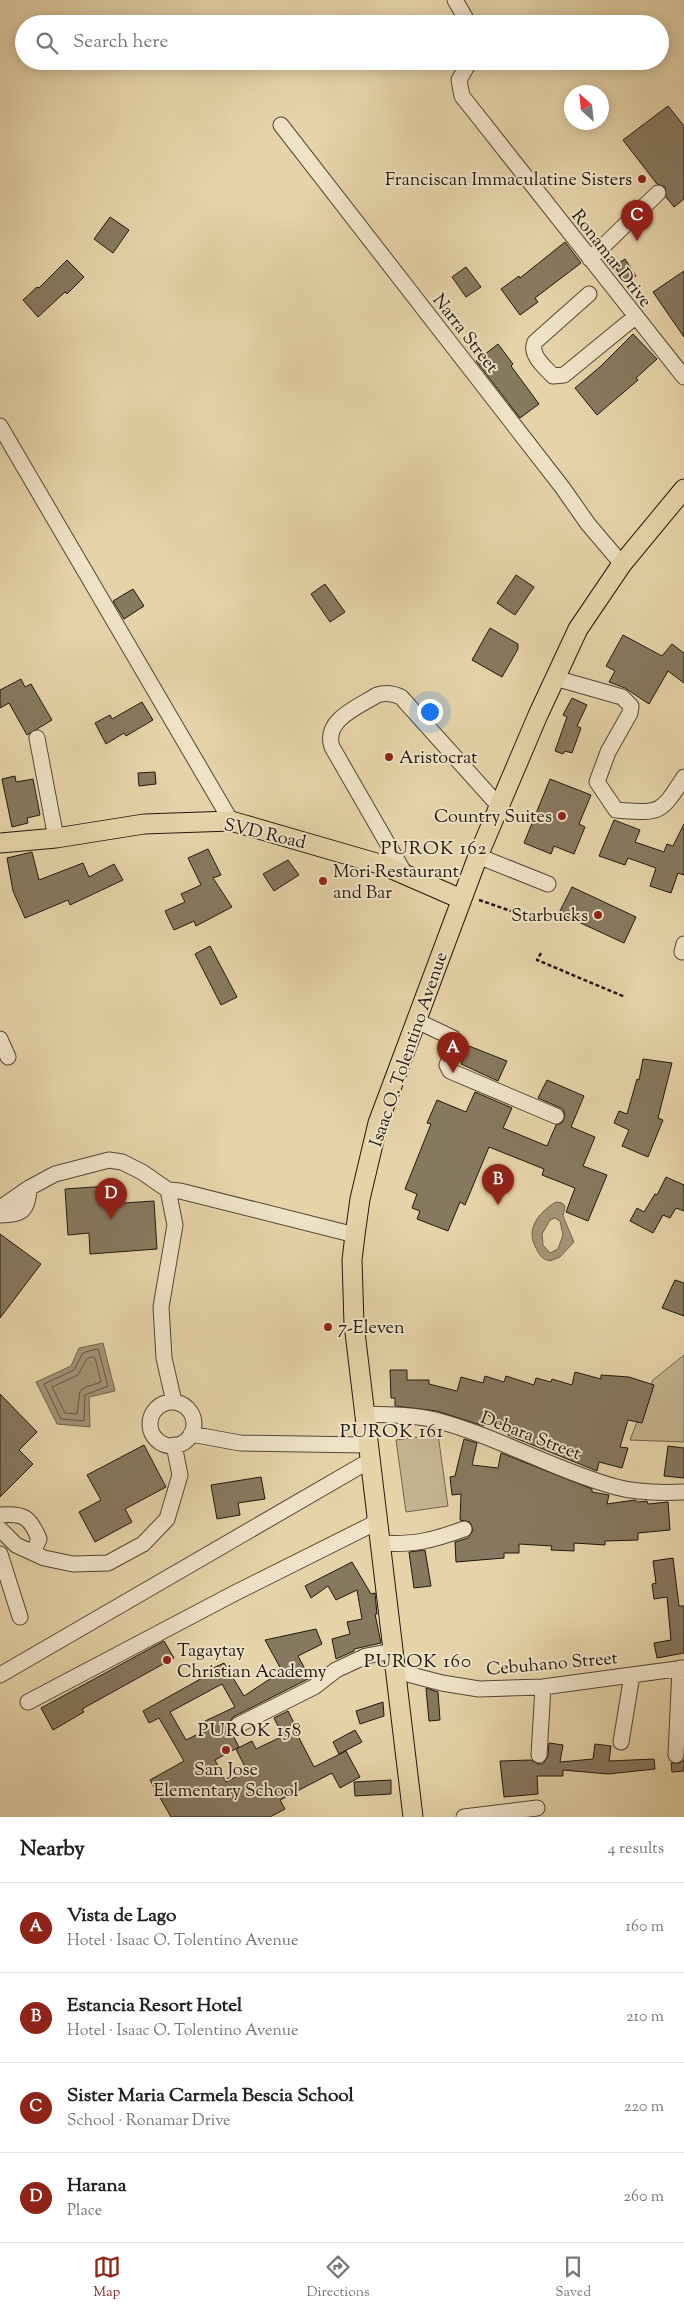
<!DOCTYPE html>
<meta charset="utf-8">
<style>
:root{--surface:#fff;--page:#f2f2f2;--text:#222;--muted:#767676;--line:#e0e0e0;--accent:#8f2418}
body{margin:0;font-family:"Sorts Mill Goudy",serif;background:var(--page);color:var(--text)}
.compass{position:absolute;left:564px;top:85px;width:45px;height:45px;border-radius:50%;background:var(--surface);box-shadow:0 2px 12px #0003;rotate:333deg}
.you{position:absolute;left:429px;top:711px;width:18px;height:18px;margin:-12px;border:4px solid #fff;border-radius:50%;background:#1a73e8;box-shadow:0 0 0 8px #1a73e833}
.badge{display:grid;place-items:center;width:32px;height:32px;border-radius:50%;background:var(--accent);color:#fff;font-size:16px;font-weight:700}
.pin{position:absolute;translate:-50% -41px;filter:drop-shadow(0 1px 2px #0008)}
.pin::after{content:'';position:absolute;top:26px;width:18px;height:15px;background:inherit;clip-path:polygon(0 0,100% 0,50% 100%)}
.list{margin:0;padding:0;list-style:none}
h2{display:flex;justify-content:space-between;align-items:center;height:65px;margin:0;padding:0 20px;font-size:21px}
h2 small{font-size:16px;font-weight:400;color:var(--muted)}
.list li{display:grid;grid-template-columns:32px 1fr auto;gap:15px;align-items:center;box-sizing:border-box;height:90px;padding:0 20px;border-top:1px solid var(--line)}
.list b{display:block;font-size:19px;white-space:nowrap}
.list p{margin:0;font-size:16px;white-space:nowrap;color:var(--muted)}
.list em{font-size:16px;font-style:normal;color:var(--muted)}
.icon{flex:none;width:28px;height:28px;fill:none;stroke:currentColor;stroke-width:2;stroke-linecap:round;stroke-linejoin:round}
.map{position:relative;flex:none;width:684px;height:1817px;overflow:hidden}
.search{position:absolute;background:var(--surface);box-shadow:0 2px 12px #0003;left:15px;right:15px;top:15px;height:55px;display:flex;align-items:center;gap:12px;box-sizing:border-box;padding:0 18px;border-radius:28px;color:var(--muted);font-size:19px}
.sheet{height:425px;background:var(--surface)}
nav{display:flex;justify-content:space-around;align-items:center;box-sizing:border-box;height:70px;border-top:1px solid var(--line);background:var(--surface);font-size:14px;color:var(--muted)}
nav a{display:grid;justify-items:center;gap:2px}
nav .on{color:var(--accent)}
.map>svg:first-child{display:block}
.green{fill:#c4b38f;stroke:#72664e}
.water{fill:#a39374;stroke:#6f624b;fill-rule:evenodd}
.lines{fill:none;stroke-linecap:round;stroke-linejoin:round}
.shore{stroke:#625641;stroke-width:1}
.building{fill:#87795f;stroke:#20180e;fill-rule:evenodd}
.minor-casing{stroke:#524735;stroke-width:17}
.major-casing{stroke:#20180e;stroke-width:21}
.path{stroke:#20180e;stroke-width:2.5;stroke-dasharray:4 2.5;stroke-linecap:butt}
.minor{stroke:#efe2c7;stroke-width:15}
.major{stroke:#e6d3a9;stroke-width:19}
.poi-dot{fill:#8f2418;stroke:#efe2c7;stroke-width:2}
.labels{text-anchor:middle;stroke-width:4;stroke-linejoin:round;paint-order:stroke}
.poi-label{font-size:18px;fill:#20180e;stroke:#efe2c7;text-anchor:start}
.street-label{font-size:18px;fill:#20180e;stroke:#efe2c7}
.neighbourhood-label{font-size:19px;letter-spacing:1px;fill:#20180e;stroke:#efe2c7}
</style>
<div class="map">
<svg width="684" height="1817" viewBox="0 0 684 1817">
<rect width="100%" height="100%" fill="#e6d3a9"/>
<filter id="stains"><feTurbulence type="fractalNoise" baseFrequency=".004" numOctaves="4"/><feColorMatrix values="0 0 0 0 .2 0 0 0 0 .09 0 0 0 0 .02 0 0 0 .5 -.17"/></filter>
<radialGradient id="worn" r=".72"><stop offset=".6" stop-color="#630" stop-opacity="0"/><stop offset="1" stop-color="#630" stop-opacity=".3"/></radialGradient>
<path class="green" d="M 684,1355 L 684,1442 L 630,1440 L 653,1380 Z
M 438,1434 L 448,1506 L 406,1512 L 396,1440 Z"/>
<path class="water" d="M 556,1202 L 562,1203 L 565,1206 L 563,1216 L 574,1242 L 560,1257 L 550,1261 C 542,1259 539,1255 536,1248 C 525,1229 539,1212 556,1202 ZM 555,1218 L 560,1221 L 563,1235 L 558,1249 L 550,1253 L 543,1245 L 542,1234 L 550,1220 Z
M 103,1343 L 115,1391 L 89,1397 L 90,1427 L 57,1424 L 36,1382 L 71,1366 L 79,1348 Z"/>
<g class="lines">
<path class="shore" d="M 98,1349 L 108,1386 L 85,1395 L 84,1421 L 61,1419 L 44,1384 L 74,1370 L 83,1353 Z
M 93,1357 L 95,1358 L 101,1382 L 86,1387 L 80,1391 L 77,1414 L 65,1413 L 52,1387 L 78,1375 L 87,1359 Z"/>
</g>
<path class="building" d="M 668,106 L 684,126 L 684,199 L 674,207 L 666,197 L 665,187 L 657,184 L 623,140 Z
M 110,217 L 129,230 L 113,253 L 94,239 Z
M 565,242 L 581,263 L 535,298 L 538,302 L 520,315 L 501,289 L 519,276 L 520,278 Z
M 625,259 L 636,276 L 625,283 L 614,266 Z
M 67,260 L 84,277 L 67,294 L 65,292 L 38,317 L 23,300 L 37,287 L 39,288 Z
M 466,267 L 481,287 L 466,297 L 452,277 Z
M 684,271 L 684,337 L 653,292 Z
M 633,334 L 657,359 L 636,378 L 638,380 L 597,415 L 575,388 L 601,366 Z
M 498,344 L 513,364 L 511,366 L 539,404 L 520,418 L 476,361 Z
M 516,575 L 534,587 L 515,615 L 497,603 Z
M 325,584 L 345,612 L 330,622 L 311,594 Z
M 133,589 L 144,606 L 124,619 L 113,601 Z
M 490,628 L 518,644 L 518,649 L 502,677 L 472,660 Z
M 623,635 L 662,656 L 672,644 L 684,653 L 684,683 L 668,671 L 649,704 L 625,688 L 609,682 L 615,671 L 606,666 Z
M 21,679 L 25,687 L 31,684 L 52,720 L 27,735 L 9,703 L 0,708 L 0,690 Z
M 572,698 L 587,705 L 577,726 L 581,728 L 572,753 L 565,751 L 563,754 L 555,751 L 567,717 L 563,715 Z
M 142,702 L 153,720 L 126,736 L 124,733 L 106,744 L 95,723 L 110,715 L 112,719 Z
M 155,772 L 156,784 L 139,786 L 138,773 Z
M 15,776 L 16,782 L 33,779 L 40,815 L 27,818 L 28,823 L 12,827 L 2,779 Z
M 550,779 L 591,795 L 579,824 L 585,827 L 574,854 L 554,846 L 551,854 L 524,843 Z
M 614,820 L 640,830 L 635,842 L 664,852 L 667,844 L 673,846 L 684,824 L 684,875 L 678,873 L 671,893 L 650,886 L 656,868 L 628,858 L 625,865 L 599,856 Z
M 208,849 L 221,875 L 213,878 L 232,907 L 196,926 L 194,921 L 174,930 L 165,911 L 185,902 L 181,894 L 201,885 L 188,858 Z
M 32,852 L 39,880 L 83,863 L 89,877 L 114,864 L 123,880 L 70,905 L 68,900 L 25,918 L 13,891 L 7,858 Z
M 288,860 L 299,875 L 274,891 L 263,874 Z
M 572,887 L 636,917 L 624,943 L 559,913 Z
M 210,946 L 237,997 L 221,1005 L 195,954 Z
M 469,1046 L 507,1061 L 498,1081 L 461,1064 Z
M 643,1059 L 672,1063 L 658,1118 L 663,1120 L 648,1157 L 622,1146 L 629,1130 L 614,1123 L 619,1111 L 627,1114 L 637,1079 L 639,1080 Z
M 547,1080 L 584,1096 L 571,1127 L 595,1137 L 583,1166 L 607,1175 L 588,1221 L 566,1212 L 575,1188 L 542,1175 L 544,1169 L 489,1147 L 465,1205 L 460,1202 L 448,1231 L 417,1219 L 420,1211 L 412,1208 L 417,1194 L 405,1189 L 431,1124 L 427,1123 L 437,1100 L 466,1112 L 475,1092 L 512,1108 L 503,1128 L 547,1146 L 556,1125 L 562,1123 L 565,1115 L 563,1109 L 538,1098 Z
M 666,1177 L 684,1185 L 684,1211 L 676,1208 L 670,1218 L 663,1215 L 653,1233 L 630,1221 L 637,1208 L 644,1212 L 655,1194 L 657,1195 Z
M 108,1186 L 109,1204 L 154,1201 L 157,1249 L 90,1254 L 89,1233 L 68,1235 L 65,1189 Z
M 0,1234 L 41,1264 L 0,1318 Z
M 675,1280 L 684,1283 L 684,1316 L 662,1308 Z
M 390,1370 L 407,1370 L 407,1380 L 429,1380 L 429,1384 L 457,1391 L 461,1377 L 483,1383 L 485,1376 L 504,1382 L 506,1376 L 534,1385 L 536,1378 L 551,1382 L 552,1379 L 572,1385 L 575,1372 L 601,1379 L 601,1375 L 629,1377 L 654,1385 L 642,1423 L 628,1420 L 620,1447 L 628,1448 L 622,1468 L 599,1462 L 597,1471 L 508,1435 L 512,1424 L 487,1415 L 484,1426 L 437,1411 L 395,1406 L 395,1398 L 391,1398 Z
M 0,1394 L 37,1432 L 19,1450 L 33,1464 L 0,1497 Z
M 464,1439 L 477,1443 L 472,1465 L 498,1468 L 501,1453 L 592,1489 L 592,1492 L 609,1495 L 607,1504 L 635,1500 L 638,1502 L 647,1501 L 648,1504 L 668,1502 L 670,1530 L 638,1533 L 638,1540 L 605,1541 L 605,1545 L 574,1543 L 574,1551 L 551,1550 L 552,1546 L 519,1544 L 519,1553 L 504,1553 L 504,1558 L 456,1562 L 455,1542 L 468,1538 L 473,1530 L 470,1522 L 460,1520 L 461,1494 L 452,1495 L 450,1477 L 455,1476 Z
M 144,1445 L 166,1487 L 125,1509 L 132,1522 L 95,1542 L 79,1512 L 101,1500 L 87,1475 Z
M 668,1446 L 684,1448 L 684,1478 L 664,1476 Z
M 261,1477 L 265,1499 L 238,1503 L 240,1515 L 217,1519 L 211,1485 Z
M 425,1550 L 431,1586 L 414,1588 L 409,1552 Z
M 673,1558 L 679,1606 L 684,1606 L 684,1653 L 657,1658 L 654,1643 L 671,1640 L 667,1597 L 654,1599 L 652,1584 L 656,1583 L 653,1561 Z
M 352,1562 L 371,1594 L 375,1593 L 377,1614 L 375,1614 L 381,1643 L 354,1649 L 354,1651 L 336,1659 L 332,1639 L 350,1634 L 347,1622 L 362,1619 L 357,1590 L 336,1600 L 328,1586 L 311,1598 L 305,1586 Z
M 316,1629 L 322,1644 L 298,1656 L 310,1678 L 233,1717 L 228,1726 L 239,1747 L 215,1760 L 226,1782 L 247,1771 L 236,1749 L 252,1741 L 256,1749 L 283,1736 L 274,1718 L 288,1711 L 297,1729 L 295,1730 L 314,1767 L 346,1751 L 360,1777 L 340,1788 L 332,1773 L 280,1800 L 285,1809 L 270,1817 L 171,1817 L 150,1780 L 184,1761 L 159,1718 L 149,1723 L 143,1711 L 213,1672 L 211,1669 L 224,1663 L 244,1696 L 282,1671 L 265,1640 ZM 222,1684 L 235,1707 L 203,1722 L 206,1730 L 186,1740 L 170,1712 Z
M 164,1641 L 174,1658 L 82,1709 L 84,1712 L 53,1730 L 41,1708 Z
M 426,1688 L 438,1692 L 440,1720 L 429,1721 Z
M 383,1702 L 384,1716 L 360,1724 L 356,1711 Z
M 355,1730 L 362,1742 L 339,1754 L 333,1742 Z
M 549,1743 L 563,1745 L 560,1762 L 593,1759 L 595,1744 L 611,1746 L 609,1761 L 654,1759 L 655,1769 L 608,1774 L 563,1770 L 563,1776 L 537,1776 L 538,1794 L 504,1797 L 500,1761 L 531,1760 L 538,1764 L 543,1764 L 548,1756 Z
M 684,1760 L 684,1771 L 672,1772 L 671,1763 L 680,1763 Z
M 391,1780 L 391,1794 L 355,1796 L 354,1782 Z"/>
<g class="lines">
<g class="minor-casing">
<path id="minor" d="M 455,0 L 469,24
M 470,61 L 459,80 L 462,96 L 684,377
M 281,125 L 562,487 L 588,524 L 622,564
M 590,259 L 658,193
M 589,294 L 535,342 C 529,355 545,367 553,376 L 564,375 L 635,317
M 0,426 L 231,821
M 555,678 L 622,697 L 631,706 L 630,713 L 608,752 L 597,782 L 616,810 C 660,813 660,815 684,777
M 37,738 L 56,838
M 478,856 L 548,884
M 405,874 L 332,747 C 323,720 358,707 377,695 C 386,692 393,693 401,697 L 499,806
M 682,952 L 684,944
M 415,1020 L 453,1038 L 456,1042 L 447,1065 L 450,1071 L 556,1116
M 0,1039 L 8,1057
M 168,1190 L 175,1225 L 161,1307 L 164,1358 L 174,1402
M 0,1208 L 29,1188 L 55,1174 L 109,1160 L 122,1162 L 142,1172 L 168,1190 L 180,1191 L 355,1235
M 0,1215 C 22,1215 28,1211 29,1188
M150 1424a22 22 0 1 1 44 0a22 22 0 1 1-44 0Z
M 363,1414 C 387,1415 411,1414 435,1420 C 497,1436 554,1470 616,1487 C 638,1493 662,1493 684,1492
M 191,1434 L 240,1443 L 367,1445
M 0,1515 C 24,1513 30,1517 39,1539 L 33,1553
M 0,1529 L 16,1545 L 44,1558 L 73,1564 L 108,1563 L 143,1544 L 167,1519 L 180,1475 L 174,1445
M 379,1543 C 414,1545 431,1541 464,1529
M 0,1554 L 20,1617
M 396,1671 L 442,1683 L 479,1689 L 543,1687 L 684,1668
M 0,1675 L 369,1461
M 28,1702 L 233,1594 L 373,1524 L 376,1517
M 238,1725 L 314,1687 L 336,1670 L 366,1656 L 393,1651
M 621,1742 L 632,1675
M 539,1755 L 543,1687
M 676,1755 L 680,1668
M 464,1817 L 537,1808"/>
</g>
<g class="major-casing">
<path id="major" d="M 0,843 L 56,838 L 144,824 L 231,821 L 383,865 L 461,899
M 413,1817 L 354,1324 L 352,1260 L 355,1235 L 360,1199 L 378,1123 L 478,856 L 538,715 L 578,629 L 622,564 L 684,489"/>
</g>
<path class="path" d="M 479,900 L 534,919
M 541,953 L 537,960 L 625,997"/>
<use href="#minor" class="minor"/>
<use href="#major" class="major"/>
</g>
<g class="poi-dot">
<circle cx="642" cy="179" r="5"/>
<circle cx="389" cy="757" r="5"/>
<circle cx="562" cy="816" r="5"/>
<circle cx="323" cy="881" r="5"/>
<circle cx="598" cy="915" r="5"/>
<circle cx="328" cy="1327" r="5"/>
<circle cx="167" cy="1660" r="5"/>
<circle cx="226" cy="1750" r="5"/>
</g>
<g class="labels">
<g class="poi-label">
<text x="632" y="185" text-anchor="end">Franciscan Immaculatine Sisters</text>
<text x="399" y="763">Aristocrat</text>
<text x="552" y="822" text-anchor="end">Country Suites</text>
<text x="333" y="877">Mori Restaurant<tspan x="333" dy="21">and Bar</tspan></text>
<text x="588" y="921" text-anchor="end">Starbucks</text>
<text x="338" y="1333">7-Eleven</text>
<text x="177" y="1656">Tagaytay<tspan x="177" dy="21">Christian Academy</tspan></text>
<text x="226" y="1775" text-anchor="middle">San Jose<tspan x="226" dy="21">Elementary School</tspan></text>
</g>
<g class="street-label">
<text transform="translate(612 258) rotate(52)" y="6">Ronamar Drive</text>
<text transform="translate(466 333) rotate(52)" y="6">Narra Street</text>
<text transform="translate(265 833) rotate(13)" y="6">SVD Road</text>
<text transform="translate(408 1049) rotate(-71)" y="6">Isaac O. Tolentino Avenue</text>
<text transform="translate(531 1435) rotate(21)" y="6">Debara Street</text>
<text transform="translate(552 1663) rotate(-5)" y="6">Cebuhano Street</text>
</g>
<g class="neighbourhood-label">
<text x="434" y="854">PUROK 162</text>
<text x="392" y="1437">PUROK 161</text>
<text x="418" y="1667">PUROK 160</text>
<text x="250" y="1736">PUROK 158</text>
</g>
</g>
<rect width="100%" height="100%" filter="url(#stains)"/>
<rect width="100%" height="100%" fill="url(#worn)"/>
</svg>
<svg class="compass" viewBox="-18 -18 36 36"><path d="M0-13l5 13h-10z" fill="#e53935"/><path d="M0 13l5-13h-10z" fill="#767676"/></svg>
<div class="you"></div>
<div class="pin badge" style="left:453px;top:1073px">A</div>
<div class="pin badge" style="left:498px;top:1205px">B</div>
<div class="pin badge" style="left:637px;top:241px">C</div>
<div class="pin badge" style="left:111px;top:1219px">D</div>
<div class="search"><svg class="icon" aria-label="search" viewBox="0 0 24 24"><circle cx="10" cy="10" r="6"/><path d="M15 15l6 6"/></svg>Search here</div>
</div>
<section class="sheet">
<h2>Nearby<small>4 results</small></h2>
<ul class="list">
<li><span class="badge">A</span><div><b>Vista de Lago</b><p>Hotel · Isaac O. Tolentino Avenue</p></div><em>160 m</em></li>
<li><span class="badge">B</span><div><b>Estancia Resort Hotel</b><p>Hotel · Isaac O. Tolentino Avenue</p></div><em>210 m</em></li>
<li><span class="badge">C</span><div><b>Sister Maria Carmela Bescia School</b><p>School · Ronamar Drive</p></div><em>220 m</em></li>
<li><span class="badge">D</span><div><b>Harana</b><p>Place</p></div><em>260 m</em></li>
</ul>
</section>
<nav>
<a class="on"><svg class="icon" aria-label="map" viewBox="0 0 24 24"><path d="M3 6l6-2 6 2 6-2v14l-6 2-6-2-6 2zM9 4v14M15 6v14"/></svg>Map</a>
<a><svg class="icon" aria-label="directions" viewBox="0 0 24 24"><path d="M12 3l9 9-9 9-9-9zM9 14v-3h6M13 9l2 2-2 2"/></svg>Directions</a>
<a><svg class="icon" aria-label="saved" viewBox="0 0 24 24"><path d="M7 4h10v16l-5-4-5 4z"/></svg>Saved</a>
</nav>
